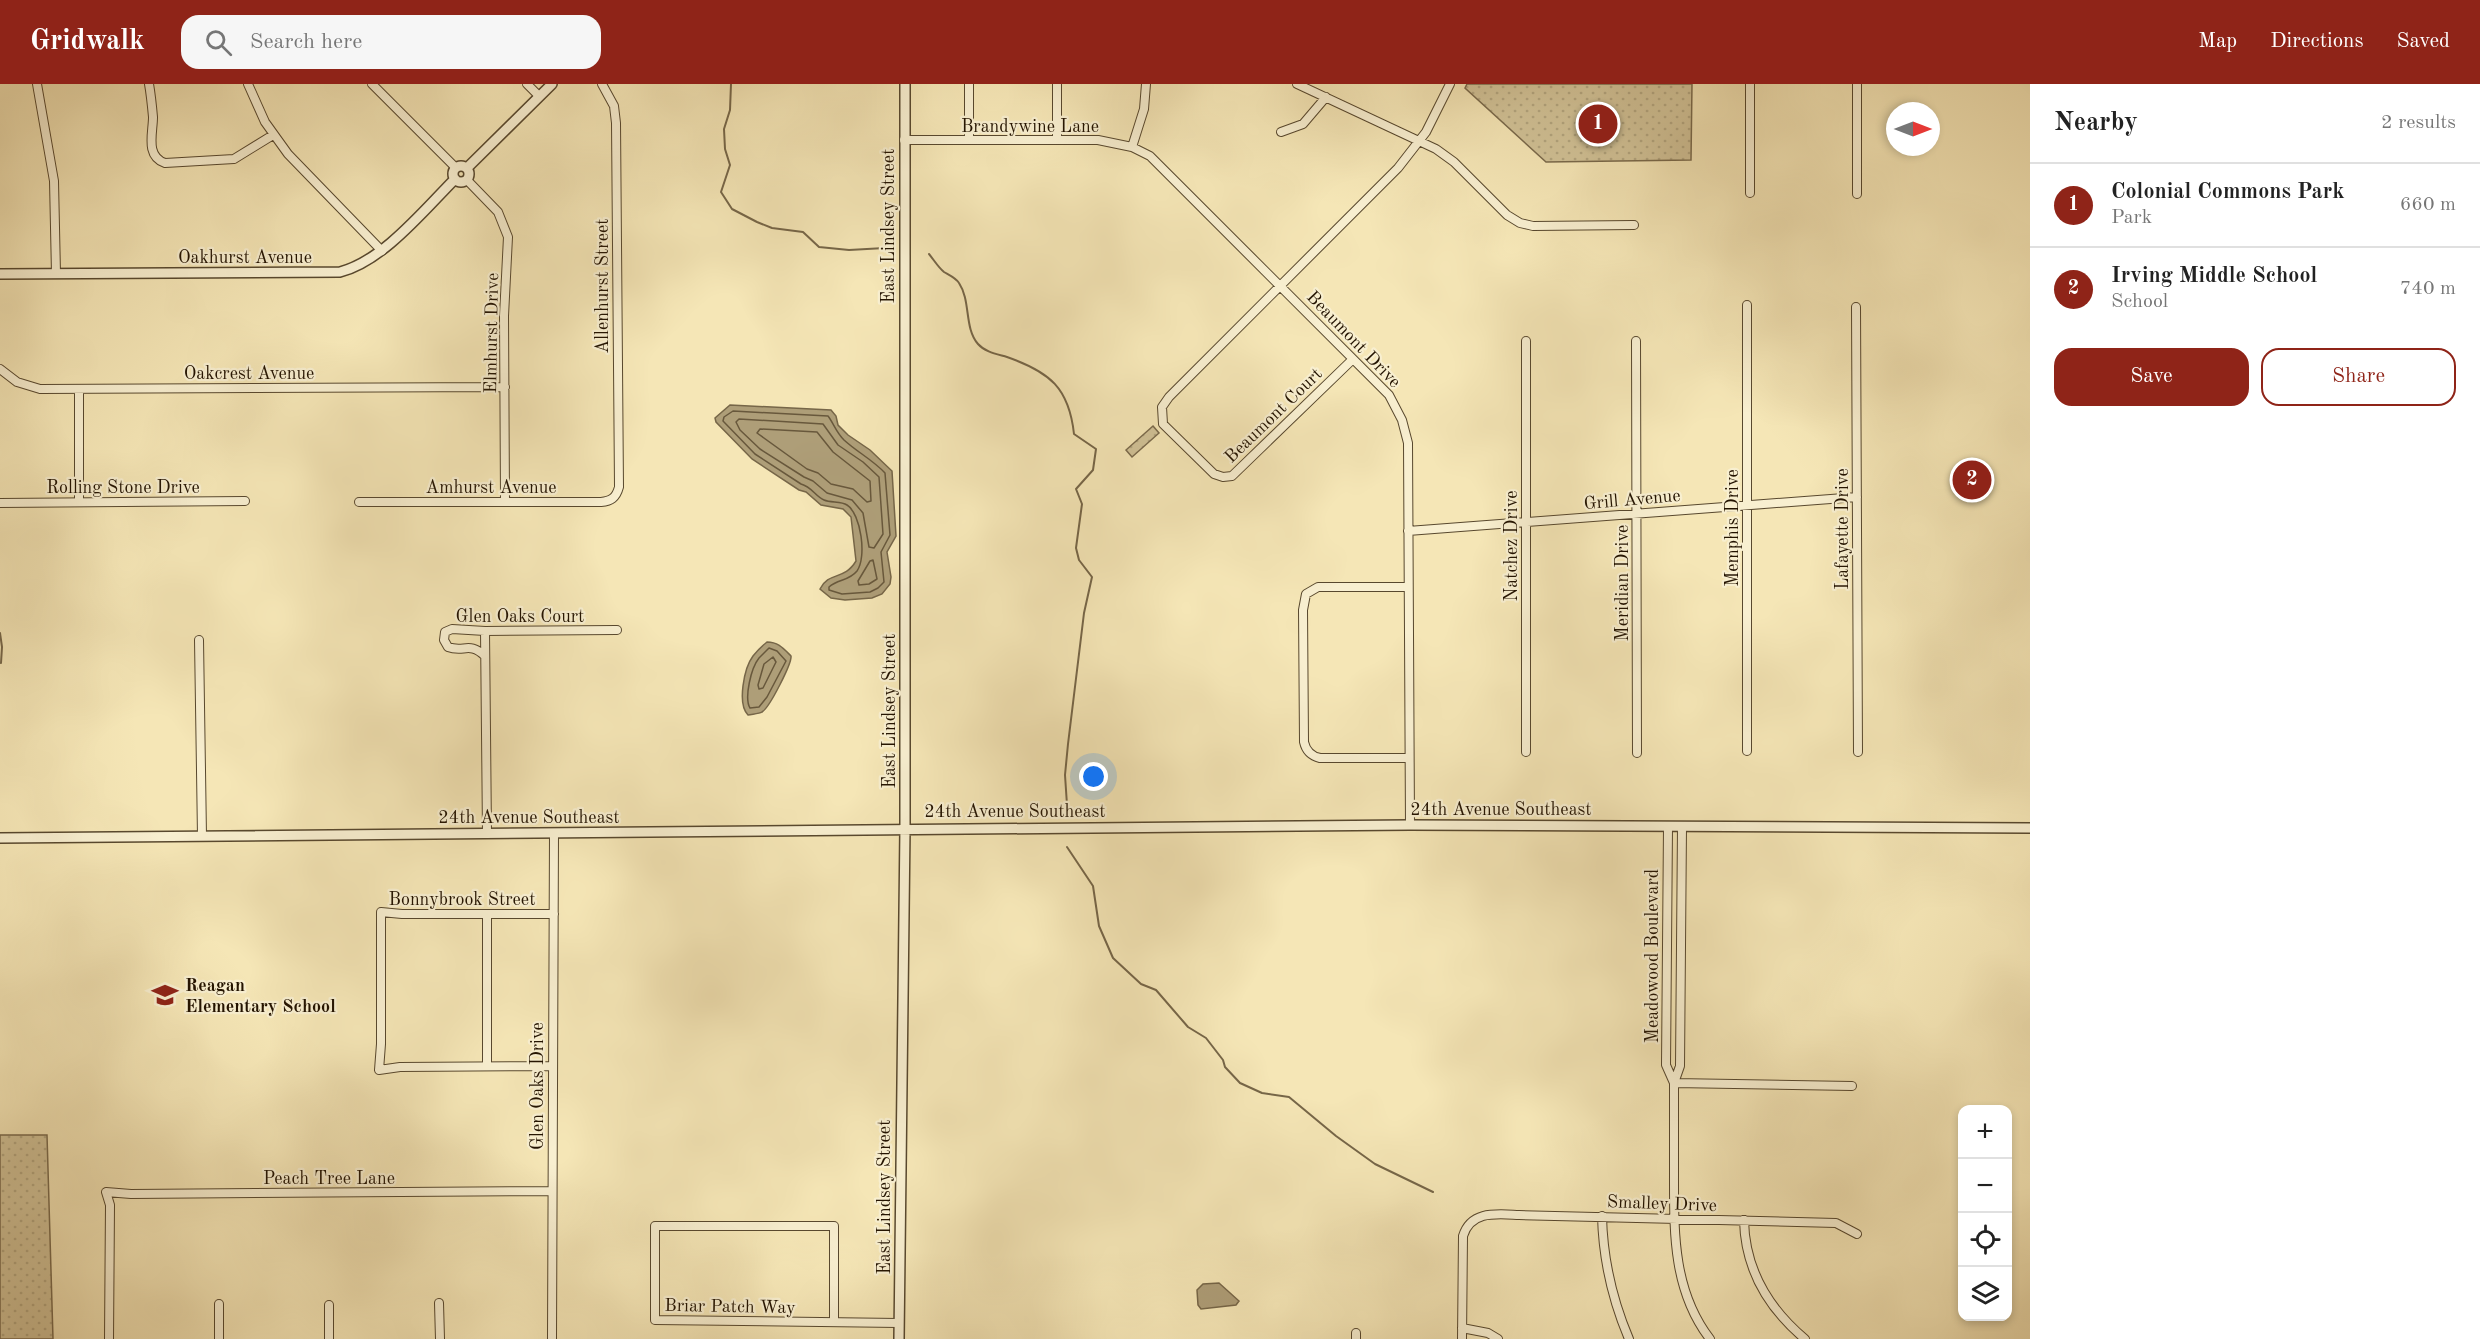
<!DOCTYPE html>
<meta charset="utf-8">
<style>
:root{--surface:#fff;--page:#f6f6f6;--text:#222;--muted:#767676;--line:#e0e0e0;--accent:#8f2418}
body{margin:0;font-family:"Old Standard TT",serif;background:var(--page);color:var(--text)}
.controls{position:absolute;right:18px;bottom:18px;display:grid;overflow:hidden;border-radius:12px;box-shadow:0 3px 9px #0003}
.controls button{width:54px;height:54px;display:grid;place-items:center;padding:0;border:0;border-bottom:2px solid var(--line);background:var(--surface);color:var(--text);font:30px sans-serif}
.compass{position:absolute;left:1886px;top:18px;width:54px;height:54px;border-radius:50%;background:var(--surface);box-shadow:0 3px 9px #0003;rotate:90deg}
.you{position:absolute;left:1094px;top:693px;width:21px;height:21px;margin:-15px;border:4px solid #fff;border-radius:50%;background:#1a73e8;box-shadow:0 0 0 9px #1a73e833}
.badge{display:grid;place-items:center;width:39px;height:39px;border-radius:50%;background:var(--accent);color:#fff;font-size:20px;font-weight:700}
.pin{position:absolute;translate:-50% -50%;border:3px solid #fff;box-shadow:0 2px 6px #0006}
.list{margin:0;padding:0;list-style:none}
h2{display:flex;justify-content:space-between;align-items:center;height:78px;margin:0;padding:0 24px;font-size:26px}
h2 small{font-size:20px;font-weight:400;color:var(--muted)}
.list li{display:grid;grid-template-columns:39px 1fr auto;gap:18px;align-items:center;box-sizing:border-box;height:84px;padding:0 24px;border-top:2px solid var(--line)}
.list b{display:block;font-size:22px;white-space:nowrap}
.list p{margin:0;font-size:20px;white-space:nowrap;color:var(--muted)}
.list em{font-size:20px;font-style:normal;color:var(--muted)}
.actions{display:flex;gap:12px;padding:18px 24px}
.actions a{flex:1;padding:14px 0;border:2px solid var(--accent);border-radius:18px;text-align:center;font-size:21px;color:var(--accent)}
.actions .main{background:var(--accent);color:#fff}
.icon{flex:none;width:33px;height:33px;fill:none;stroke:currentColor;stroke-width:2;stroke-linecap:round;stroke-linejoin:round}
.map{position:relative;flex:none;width:2030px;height:1255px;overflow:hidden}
header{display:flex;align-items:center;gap:36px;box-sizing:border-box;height:84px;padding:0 30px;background:var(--accent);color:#fff}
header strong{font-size:28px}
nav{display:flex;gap:33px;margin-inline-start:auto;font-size:21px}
.search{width:420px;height:54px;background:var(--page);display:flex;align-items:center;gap:15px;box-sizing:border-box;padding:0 21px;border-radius:18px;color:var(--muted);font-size:22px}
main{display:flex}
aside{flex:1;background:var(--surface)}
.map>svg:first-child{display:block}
.park{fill:url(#park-dots);stroke:#7a6a4c;stroke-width:1.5}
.water{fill:#ae9e78;stroke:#766648;stroke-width:1.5}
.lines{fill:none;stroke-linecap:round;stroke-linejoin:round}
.shore{stroke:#68583c;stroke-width:1.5}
.stream{stroke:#766648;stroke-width:2}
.minor-casing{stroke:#58482e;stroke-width:10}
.tertiary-casing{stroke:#58482e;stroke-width:12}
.minor{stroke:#f8efd0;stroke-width:8}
.tertiary{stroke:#f8efd0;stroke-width:9}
.labels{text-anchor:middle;stroke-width:4.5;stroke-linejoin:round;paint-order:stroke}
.street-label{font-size:18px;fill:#231300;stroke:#f8efd0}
.poi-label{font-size:18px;font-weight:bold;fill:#231300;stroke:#f8efd0;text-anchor:start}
</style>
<header>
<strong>Gridwalk</strong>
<div class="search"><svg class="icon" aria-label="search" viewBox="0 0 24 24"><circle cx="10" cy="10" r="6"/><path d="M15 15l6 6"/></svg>Search here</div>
<nav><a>Map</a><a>Directions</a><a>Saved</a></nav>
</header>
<main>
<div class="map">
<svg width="2030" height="1255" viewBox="0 0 2030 1255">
<defs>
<pattern id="park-dots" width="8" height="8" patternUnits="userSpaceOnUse" patternTransform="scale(1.5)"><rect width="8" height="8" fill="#d1c297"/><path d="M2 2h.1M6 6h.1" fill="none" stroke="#b3a680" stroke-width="1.8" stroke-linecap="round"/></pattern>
</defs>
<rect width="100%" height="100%" fill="#f5e6b6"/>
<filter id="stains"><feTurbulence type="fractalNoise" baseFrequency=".00333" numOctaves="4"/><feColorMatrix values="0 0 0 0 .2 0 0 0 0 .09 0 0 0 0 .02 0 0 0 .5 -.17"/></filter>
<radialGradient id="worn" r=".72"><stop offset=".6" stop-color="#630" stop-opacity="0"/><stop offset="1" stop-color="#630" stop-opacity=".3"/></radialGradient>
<path class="park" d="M 1467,0 L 1692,0 L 1691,76 L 1546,78 L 1465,4 Z
M 1153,342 L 1159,349 L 1132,373 L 1126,366 Z
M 0,1051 L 47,1051 L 53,1255 L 0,1255 Z"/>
<path class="water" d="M 730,321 L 831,326 L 836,332 L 838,341 L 848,351 L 870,366 L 892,387 L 896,452 L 887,468 L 891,493 L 890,500 L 882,510 L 872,514 L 845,516 L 831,514 L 820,505 C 829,487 844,497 856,477 L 851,433 L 843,425 L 821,421 L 806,408 L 799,406 L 752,375 L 716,338 L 715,334 Z
M 767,558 C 778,558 783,564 791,572 C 792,579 770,623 762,628 C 759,630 752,630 748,631 C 737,620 744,584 753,572 C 757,567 762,562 767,558 Z
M 1219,1199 L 1239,1217 L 1236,1221 L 1201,1225 L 1198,1221 L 1197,1206 L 1203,1200 Z"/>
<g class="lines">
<path class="shore" d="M 733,327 L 828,332 C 834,340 836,348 844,356 C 857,368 873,376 885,389 L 890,451 L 881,468 L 884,498 L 878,504 L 870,508 L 842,510 L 829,506 L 829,503 C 838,495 849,497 857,487 C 867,473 861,430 847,421 C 841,417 831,419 824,416 C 815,412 812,403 801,400 L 755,370 L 723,337 L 724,333 Z
M 739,335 L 823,340 L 838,361 L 863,378 L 879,393 L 883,450 L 874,464 L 869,463 L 863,429 L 852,416 L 827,409 L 813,397 L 804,393 L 760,365 L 740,346 L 736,338 Z
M 760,345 L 817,348 L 833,368 L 870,397 L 871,417 L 867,418 L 853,405 L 831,400 L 818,389 L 807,385 L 757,349 Z
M 873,476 L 877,495 L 869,500 L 859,501 L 858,497 L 870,477 Z
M 769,564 L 777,567 L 786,577 L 767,613 L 759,623 L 750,624 C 744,614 751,584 759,574 C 762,571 766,567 769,564 Z
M 773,573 L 776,578 L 763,604 L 759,605 L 758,601 L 764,580 Z"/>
<path class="stream" d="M 731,0 L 730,26 L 724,45 L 725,65 L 730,81 L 721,108 L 732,125 L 757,138 L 772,144 L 803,148 L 819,163 L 849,166 L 885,164
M 929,170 C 934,176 938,183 944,188 C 949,191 956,194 959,199 C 971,217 964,244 978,260 C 985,268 997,270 1007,273 C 1050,288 1069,304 1074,350 L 1096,365 L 1093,386 L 1076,405 L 1082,420 L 1076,464 L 1079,476 L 1092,493 L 1084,529 L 1068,660 L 1065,691 L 1067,721
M 0,549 L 2,563 L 1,579
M 1067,763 L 1093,802 L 1099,842 L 1113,874 L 1141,900 L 1156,906 L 1188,943 L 1206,954 L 1223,976 L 1225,983 L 1240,999 L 1262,1009 L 1289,1013 L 1336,1052 L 1375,1080 L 1433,1108"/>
<g class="minor-casing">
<path id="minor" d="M 37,0 L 54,97 L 56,190
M 149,0 C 151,11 152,22 153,33 C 153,49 145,72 165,79 L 234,75 L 273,51
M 248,0 L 265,38 L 288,70 L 382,167
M 372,0 L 456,84
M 527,0 L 539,12
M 969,0 L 969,56
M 1057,0 L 1057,55
M 1297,0 L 1436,65 L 1454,78 L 1507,131 L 1520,139 L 1533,142 L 1634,141
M 1750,0 L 1750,109
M 1281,48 L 1303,40 L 1326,13
M 904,56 L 1098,56 L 1132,63 L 1150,72 L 1389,311 L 1402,336 L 1408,359 L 1410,741
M 1132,63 L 1144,25 L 1146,0
M 467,96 L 498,128 L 508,153 L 504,232 L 505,417
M 1857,110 L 1857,0
M 1747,221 L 1747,667
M 1856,223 L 1858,668
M 1526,257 L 1526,668
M 1636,257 L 1637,669
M 1353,275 L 1232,392 L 1223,393 L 1214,390 L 1163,340 L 1162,323 L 1169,313 L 1398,84 L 1426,48 L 1450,0
M 0,285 L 17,298 L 40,305 L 505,303
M 79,418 L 79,305
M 359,418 L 601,418 C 611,417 616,414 619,403 L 616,39 L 614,22 L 602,0
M 0,419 L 245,417
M 1408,447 L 1857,413
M 1408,503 L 1318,503 L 1306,510 L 1303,526 L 1304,658 C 1306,667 1311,672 1320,674 L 1409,674
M 485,547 L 487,750
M 199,556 L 202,752
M 485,572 C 469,557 464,569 448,563 L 444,556 L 445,548 L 452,545 L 485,547 L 617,546
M 1668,743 L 1666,981 L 1674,999
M 1682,743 L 1680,982 L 1674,999 C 1674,1030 1674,1061 1674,1092 C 1674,1149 1673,1207 1710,1255
M 487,982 L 487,831
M 552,982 L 400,983 L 379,986 L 381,960 L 381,828 L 402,830 L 554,830
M 1674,999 L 1852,1002
M 1602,1132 C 1603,1175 1612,1215 1629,1255
M 1744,1136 C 1745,1185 1768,1224 1805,1255
M 439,1219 L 440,1255
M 219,1220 L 219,1255
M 329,1221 L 329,1255
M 834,1238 L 834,1142 L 655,1142 L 655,1236 L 899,1239
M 1462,1244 L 1488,1249 L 1498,1255
M 109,1255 L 110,1121 L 106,1108 L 131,1110 L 552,1107
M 552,1255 L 554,749
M 1356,1255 L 1356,1249
M 1462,1255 L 1463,1152 C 1471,1126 1497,1130 1519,1131 L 1836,1139 L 1857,1150"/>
</g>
<g class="tertiary-casing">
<path id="tertiary" d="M453 90a8 8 0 1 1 16 0a8 8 0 1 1-16 0Z
M 467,84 L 552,0
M 0,190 L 340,188 C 383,177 424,126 455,95
M 0,754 L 1410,741 L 2030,744
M 899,1255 L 905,744 L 905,0"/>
</g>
<use href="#minor" class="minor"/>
<use href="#tertiary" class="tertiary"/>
</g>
<defs>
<g id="school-bare" transform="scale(2.07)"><path d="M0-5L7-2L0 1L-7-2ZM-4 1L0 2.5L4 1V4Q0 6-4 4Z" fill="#8f2418" stroke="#f8efd0" stroke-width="2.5" paint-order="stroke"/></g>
</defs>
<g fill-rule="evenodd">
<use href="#school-bare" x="165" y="911"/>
</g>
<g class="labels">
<g class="street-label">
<text x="1030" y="48">Brandywine Lane</text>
<text transform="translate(888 142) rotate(-90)" y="6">East Lindsey Street</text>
<text x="245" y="179">Oakhurst Avenue</text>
<text transform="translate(602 202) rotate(-90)" y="6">Allenhurst Street</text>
<text transform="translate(491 249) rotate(-89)" y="6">Elmhurst Drive</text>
<text transform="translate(1354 255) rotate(46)" y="6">Beaumont Drive</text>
<text x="249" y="295">Oakcrest Avenue</text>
<text transform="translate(1273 331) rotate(-44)" y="6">Beaumont Court</text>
<text x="123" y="409">Rolling Stone Drive</text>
<text x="491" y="409">Amhurst Avenue</text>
<text transform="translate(1632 415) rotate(-5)" y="6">Grill Avenue</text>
<text transform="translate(1732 444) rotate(-90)" y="6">Memphis Drive</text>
<text transform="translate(1842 445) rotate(-90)" y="6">Lafayette Drive</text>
<text transform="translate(1511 462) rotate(-90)" y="6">Natchez Drive</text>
<text transform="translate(1622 499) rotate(-90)" y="6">Meridian Drive</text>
<text x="520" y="538">Glen Oaks Court</text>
<text transform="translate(889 627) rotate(-90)" y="6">East Lindsey Street</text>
<text x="1501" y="731">24th Avenue Southeast</text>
<text x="1015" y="733">24th Avenue Southeast</text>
<text x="529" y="739">24th Avenue Southeast</text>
<text x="462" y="821">Bonnybrook Street</text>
<text transform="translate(1652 872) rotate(-90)" y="6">Meadowood Boulevard</text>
<text transform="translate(537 1002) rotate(-90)" y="6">Glen Oaks Drive</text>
<text x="329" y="1100">Peach Tree Lane</text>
<text transform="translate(884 1113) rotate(-90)" y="6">East Lindsey Street</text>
<text transform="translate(1662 1119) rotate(2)" y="6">Smalley Drive</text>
<text transform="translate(730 1222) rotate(1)" y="6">Briar Patch Way</text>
</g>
<g class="poi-label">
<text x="185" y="907">Reagan<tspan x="185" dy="21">Elementary School</tspan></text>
</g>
</g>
<rect width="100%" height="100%" filter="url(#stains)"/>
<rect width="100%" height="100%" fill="url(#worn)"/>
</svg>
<div class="controls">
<button>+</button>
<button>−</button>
<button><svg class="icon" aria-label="locate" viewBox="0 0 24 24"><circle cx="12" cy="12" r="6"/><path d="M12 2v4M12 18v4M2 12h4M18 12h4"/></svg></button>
<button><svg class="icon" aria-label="layers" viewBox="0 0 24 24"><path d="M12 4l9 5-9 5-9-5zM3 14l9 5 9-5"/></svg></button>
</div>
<svg class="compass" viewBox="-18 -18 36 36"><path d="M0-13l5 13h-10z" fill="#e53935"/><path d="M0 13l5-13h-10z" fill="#767676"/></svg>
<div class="you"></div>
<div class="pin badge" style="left:1598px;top:40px">1</div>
<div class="pin badge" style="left:1972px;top:396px">2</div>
</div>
<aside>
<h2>Nearby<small>2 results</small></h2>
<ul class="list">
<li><span class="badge">1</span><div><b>Colonial Commons Park</b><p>Park</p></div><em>660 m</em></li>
<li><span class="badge">2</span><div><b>Irving Middle School</b><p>School</p></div><em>740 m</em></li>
</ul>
<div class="actions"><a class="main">Save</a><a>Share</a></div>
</aside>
</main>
